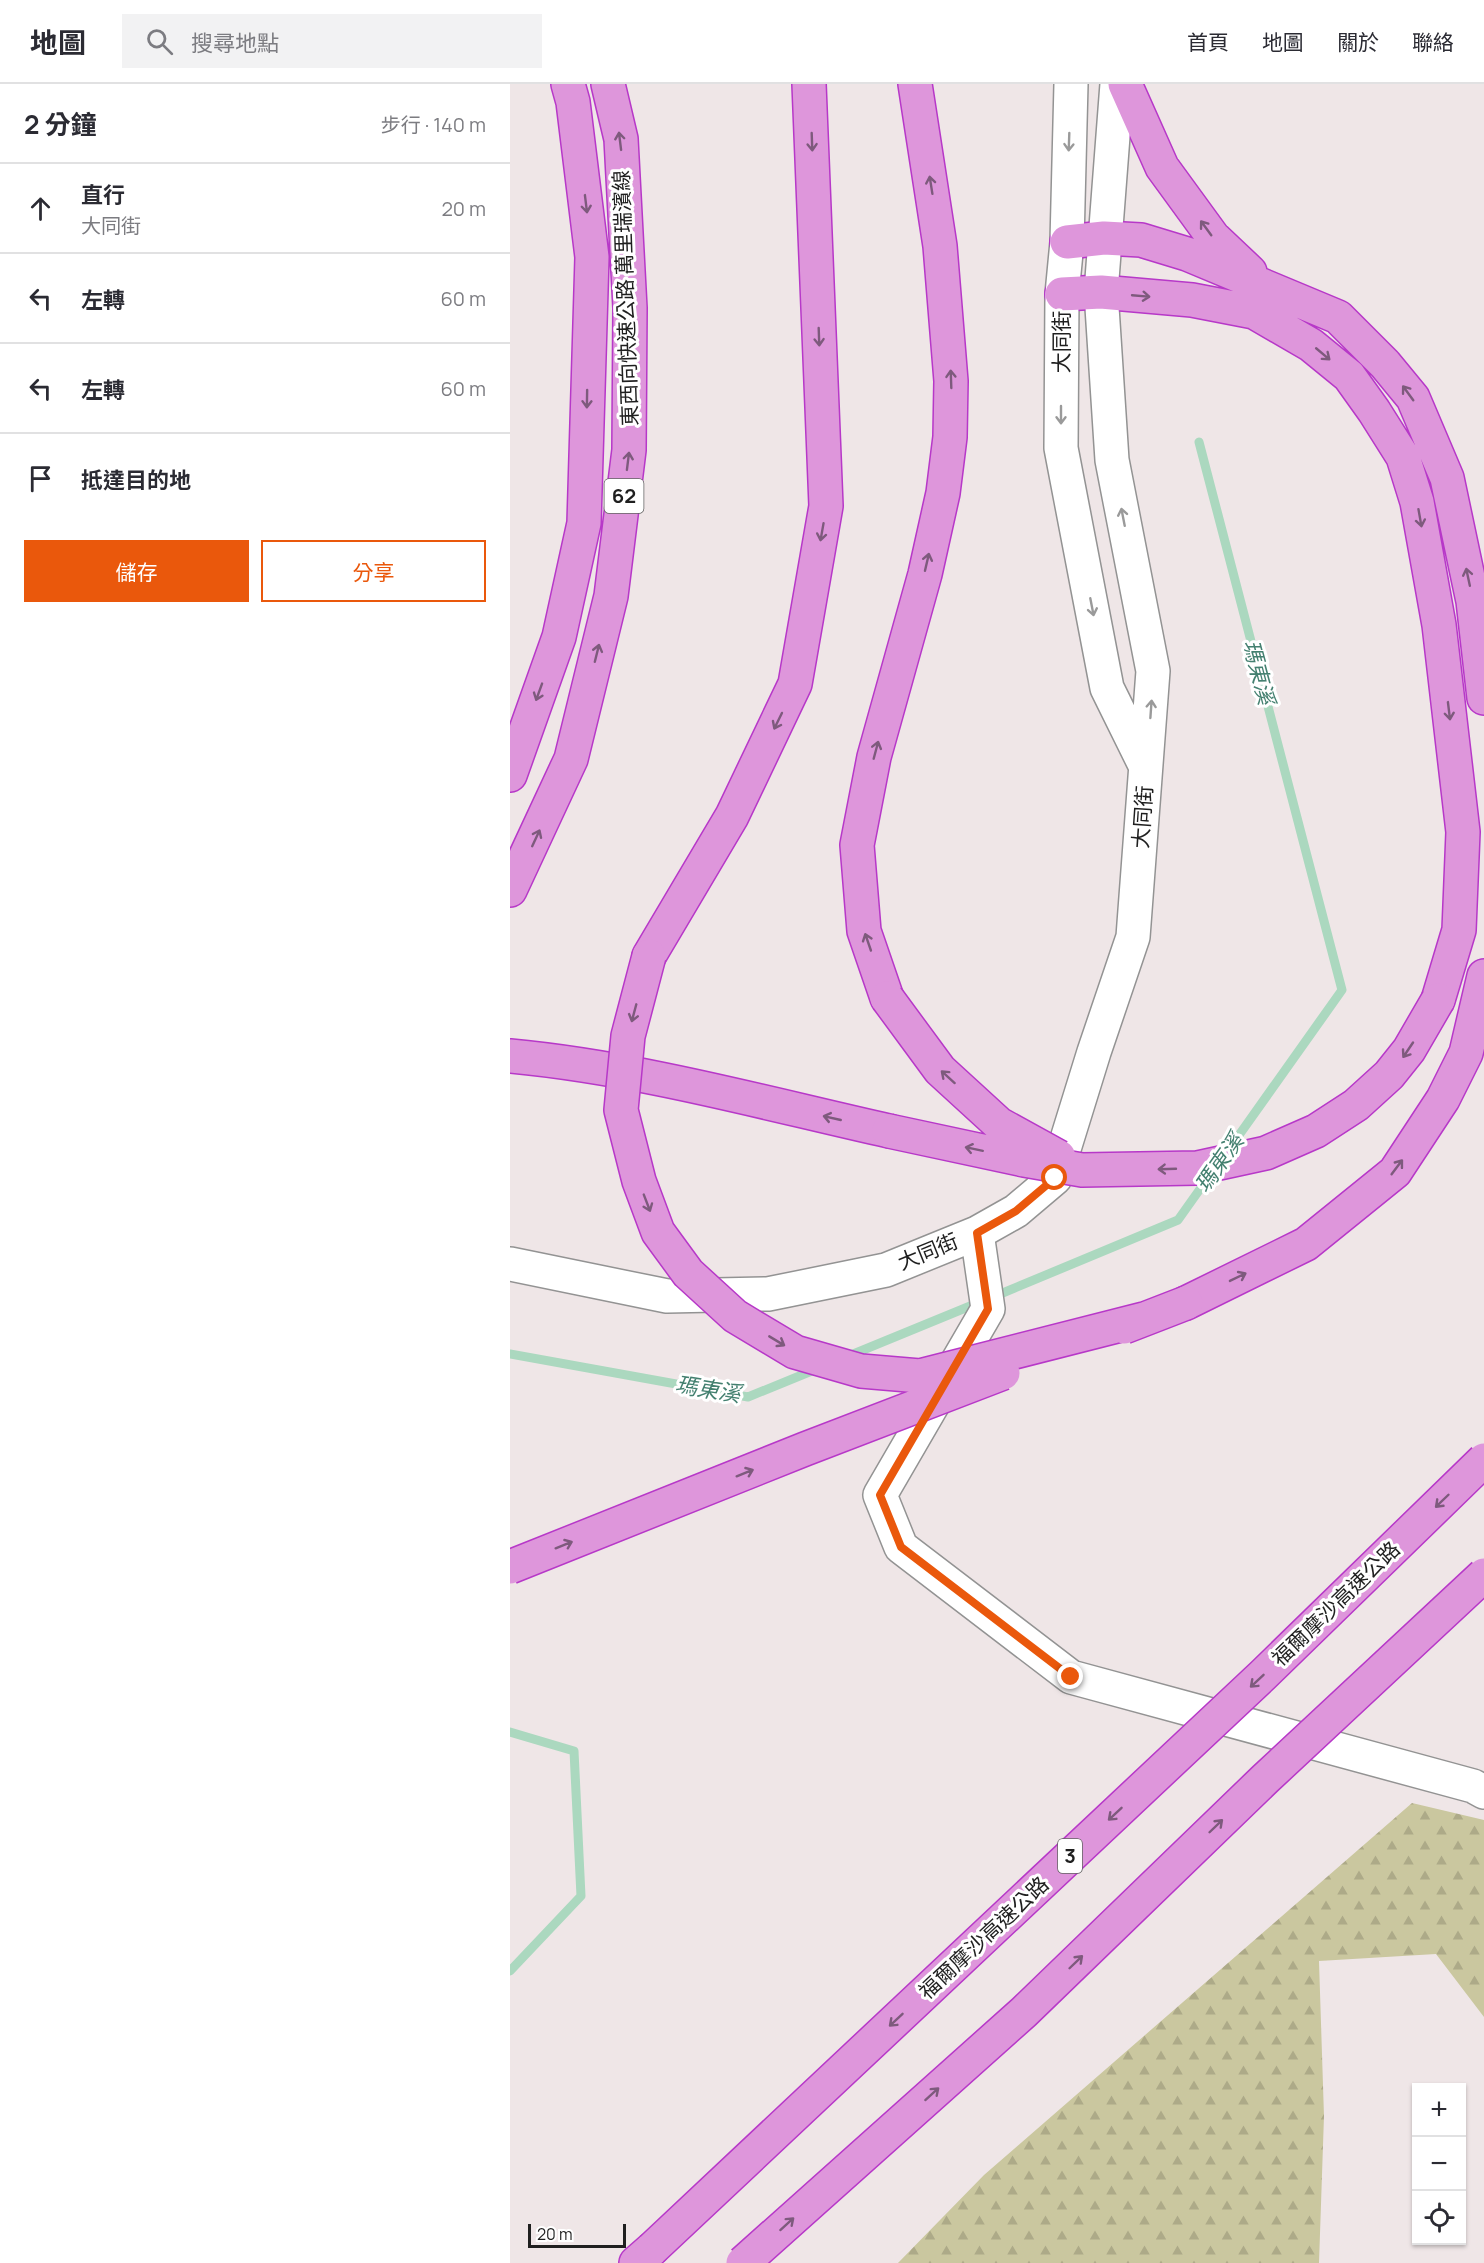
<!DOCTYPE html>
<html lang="zh-TW">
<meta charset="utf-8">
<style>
:root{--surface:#fff;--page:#f2f2f3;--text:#2b2b33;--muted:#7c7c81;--line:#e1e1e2;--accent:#ea580c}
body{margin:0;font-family:Manrope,"Noto Sans TC",sans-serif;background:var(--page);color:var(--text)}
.controls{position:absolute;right:18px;bottom:18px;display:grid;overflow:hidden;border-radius:0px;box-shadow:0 2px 4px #0004}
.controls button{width:54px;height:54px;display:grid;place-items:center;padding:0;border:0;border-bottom:2px solid var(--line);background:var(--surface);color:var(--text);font:30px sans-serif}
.scale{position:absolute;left:18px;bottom:15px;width:98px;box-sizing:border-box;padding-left:6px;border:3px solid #1f1f1f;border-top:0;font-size:16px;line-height:21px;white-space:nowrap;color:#1f1f1f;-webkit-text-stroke:4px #fff;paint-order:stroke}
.stop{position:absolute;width:18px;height:18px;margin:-14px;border:4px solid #ea580c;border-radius:50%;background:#fff}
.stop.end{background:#ea580c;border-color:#fff;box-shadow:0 2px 6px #0008}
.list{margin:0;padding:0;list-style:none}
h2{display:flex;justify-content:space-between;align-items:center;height:78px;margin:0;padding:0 24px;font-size:26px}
h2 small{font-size:20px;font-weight:400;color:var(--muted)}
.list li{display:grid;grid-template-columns:39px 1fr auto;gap:18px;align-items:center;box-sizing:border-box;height:90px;padding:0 24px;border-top:2px solid var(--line)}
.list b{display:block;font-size:22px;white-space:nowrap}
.list p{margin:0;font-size:20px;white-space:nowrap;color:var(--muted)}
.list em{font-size:20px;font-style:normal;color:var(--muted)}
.actions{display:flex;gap:12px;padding:18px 24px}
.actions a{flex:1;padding:14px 0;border:2px solid var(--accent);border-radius:0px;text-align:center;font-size:21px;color:var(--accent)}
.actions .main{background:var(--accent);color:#fff}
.icon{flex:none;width:33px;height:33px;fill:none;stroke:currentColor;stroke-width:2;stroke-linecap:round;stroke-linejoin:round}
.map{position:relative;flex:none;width:974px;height:2179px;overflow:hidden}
header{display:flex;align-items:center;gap:36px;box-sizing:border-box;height:84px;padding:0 30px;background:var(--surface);border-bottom:2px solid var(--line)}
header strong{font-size:28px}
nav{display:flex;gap:33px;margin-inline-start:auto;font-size:21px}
.search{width:420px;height:54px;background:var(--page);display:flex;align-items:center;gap:15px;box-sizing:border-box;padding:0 21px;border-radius:0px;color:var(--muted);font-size:22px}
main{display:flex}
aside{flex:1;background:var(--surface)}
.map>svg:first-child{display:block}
.forest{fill:url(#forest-firs)}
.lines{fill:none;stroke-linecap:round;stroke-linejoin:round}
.stream{stroke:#abd8bf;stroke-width:9}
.minor-casing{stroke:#939393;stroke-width:36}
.highway-casing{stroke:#b738c8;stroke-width:36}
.minor{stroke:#fff;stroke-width:33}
.highway{stroke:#de96db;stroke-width:33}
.highway-bridge-casing{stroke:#b738c8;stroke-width:36;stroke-linecap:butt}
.highway-bridge{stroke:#de96db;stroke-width:33}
.oneway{stroke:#7e5a7d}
.oneway2{stroke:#9a9a9a}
.route{stroke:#ea580c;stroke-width:8}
.labels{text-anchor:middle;stroke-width:6;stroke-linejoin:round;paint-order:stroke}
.shield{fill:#fff;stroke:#626262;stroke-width:1.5}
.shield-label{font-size:20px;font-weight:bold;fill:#1f1f1f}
.street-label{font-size:21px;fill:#1f1f1f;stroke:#fff}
.water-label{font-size:22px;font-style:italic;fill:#448070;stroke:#fff}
</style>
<header>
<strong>地圖</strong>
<div class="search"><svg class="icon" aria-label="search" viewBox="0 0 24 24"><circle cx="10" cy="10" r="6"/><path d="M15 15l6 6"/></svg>搜尋地點</div>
<nav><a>首頁</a><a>地圖</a><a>關於</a><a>聯絡</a></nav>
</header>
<main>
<aside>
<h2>2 分鐘<small>步行 · 140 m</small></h2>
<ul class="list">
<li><svg class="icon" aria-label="ahead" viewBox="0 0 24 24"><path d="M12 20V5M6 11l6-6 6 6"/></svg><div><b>直行</b><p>大同街</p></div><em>20 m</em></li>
<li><svg class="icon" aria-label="left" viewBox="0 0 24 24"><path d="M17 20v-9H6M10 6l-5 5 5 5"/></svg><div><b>左轉</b></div><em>60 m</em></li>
<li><svg class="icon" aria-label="left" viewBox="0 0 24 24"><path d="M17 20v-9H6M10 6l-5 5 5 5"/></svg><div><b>左轉</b></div><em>60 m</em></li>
<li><svg class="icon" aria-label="arrive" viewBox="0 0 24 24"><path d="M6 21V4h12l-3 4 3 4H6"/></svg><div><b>抵達目的地</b></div></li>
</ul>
<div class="actions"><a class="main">儲存</a><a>分享</a></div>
</aside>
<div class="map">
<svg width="974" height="2179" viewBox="0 0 974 2179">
<defs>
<pattern id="forest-firs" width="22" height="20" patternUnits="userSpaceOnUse" patternTransform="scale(1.5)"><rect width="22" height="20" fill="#cac79f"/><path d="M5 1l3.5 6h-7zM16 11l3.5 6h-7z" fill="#adaa88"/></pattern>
</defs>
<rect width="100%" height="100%" fill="#efe6e7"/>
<path class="forest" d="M 902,1719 L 974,1736 L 974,1933 L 926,1870 L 809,1877 L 814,2032 L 809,2179 L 388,2179 L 474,2091 Z"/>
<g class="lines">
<path class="stream" d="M 689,358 L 832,906 L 717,1068
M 483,1213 L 668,1136 L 700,1091
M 0,1270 L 238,1313 L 309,1284
M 336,1273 L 470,1218
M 0,1648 L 64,1667 L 71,1812 L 0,1887"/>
<g class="minor-casing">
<path id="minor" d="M 561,0 L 557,158 L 552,210 L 551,364 L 597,604 L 635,681
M 467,1149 L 478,1225 L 370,1411 L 391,1463 L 561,1593 L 963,1702 L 974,1708
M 0,1180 L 157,1212 L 258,1210 L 376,1186 L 467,1149 L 506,1127 L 545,1094 L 584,968 L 623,853 L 643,587 L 602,376 L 591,208 L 607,0"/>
</g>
<g class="highway-casing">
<path id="highway" d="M 615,0 L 652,83 L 703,153 L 740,188
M 557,158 L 594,154 L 631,156 L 677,170 L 828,233 L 875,280 L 903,314 L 937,394 L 963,517 L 974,614
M 552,210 L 591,208 L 682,216 L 744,228 L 801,261 L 839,292 L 864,327 L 893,373 L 907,418 L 929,541 L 953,748 L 949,846 L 928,916
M 0,691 L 49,553 L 74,439 L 82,173 L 63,18 L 58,0
M 0,806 L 61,675 L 101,512 L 119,366 L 120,224 L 111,55 L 98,0
M 139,872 L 222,732 L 285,600 L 316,422 L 299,0
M 377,914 L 354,847 L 347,761 L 364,673 L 415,490 L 433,409 L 440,353 L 441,297 L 430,162 L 405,0
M 0,972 C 128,984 254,1019 379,1047
M 676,1219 L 796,1160 L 885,1088 L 933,1015 L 956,969 L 974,892
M 126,2179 L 142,2165"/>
</g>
<use href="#minor" class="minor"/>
<use href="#highway" class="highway"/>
<g class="highway-bridge-casing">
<path id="highway-bridge" d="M 139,872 L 118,952 L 111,1026 L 129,1097 L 148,1148 L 178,1189 L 225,1232 L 285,1268 L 351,1287 L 410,1292 L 634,1235
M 377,914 L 430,986 L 489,1040 L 549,1073
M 379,1047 L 514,1076 L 572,1086 L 687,1084 L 756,1069 L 806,1047 L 846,1021 L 879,991 L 899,966 L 928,916
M 614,1243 L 676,1219
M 0,1483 L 295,1365 L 493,1289
M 142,2165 L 753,1591 L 974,1376
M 233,2179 L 514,1928 L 755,1695 L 974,1491"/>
</g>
<use href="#highway-bridge" class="highway-bridge"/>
</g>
<defs><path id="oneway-shaft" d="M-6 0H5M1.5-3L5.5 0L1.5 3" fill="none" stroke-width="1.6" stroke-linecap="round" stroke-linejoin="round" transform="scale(1.5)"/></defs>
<g class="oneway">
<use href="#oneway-shaft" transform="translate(110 57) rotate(-97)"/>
<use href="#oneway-shaft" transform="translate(302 58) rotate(88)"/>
<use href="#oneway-shaft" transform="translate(421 101) rotate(-99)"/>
<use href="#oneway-shaft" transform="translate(76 120) rotate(83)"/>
<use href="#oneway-shaft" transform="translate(696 144) rotate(-126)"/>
<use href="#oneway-shaft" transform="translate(631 212) rotate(5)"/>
<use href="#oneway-shaft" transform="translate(309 253) rotate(88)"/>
<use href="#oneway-shaft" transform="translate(813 270) rotate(40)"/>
<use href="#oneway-shaft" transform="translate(441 295) rotate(-92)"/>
<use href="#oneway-shaft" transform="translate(898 309) rotate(-126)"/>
<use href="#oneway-shaft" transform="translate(77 315) rotate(91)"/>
<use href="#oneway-shaft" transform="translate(118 377) rotate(-83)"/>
<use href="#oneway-shaft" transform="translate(910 434) rotate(80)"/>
<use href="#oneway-shaft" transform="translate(312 448) rotate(100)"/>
<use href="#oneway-shaft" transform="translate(417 478) rotate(-77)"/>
<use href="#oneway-shaft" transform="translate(958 493) rotate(-102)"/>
<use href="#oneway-shaft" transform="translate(87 569) rotate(-76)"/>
<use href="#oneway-shaft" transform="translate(29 608) rotate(110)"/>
<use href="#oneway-shaft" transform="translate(939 627) rotate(83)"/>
<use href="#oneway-shaft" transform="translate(268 637) rotate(116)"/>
<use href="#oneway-shaft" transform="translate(366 666) rotate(-75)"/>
<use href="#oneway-shaft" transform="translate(26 754) rotate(-65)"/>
<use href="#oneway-shaft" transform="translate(358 858) rotate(-109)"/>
<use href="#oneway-shaft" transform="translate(124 929) rotate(105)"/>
<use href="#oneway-shaft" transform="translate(898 966) rotate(124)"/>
<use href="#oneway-shaft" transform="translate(438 993) rotate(-138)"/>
<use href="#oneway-shaft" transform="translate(322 1034) rotate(-167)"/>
<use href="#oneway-shaft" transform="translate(464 1065) rotate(-168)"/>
<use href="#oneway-shaft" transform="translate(887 1083) rotate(-53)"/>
<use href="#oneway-shaft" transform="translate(657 1085) rotate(178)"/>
<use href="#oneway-shaft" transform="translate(137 1119) rotate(69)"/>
<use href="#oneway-shaft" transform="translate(728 1193) rotate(-26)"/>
<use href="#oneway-shaft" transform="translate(267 1257) rotate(31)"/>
<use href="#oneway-shaft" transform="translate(235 1389) rotate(-22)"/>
<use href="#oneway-shaft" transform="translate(932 1417) rotate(136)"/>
<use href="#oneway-shaft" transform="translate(54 1461) rotate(-22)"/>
<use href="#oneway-shaft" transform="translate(747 1597) rotate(137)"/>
<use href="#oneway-shaft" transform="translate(605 1730) rotate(137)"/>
<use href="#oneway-shaft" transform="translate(706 1742) rotate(-44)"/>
<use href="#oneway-shaft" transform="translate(566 1878) rotate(-44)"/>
<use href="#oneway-shaft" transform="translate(386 1936) rotate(137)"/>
<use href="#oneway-shaft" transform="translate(422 2010) rotate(-42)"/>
<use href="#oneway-shaft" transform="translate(277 2140) rotate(-42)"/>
</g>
<g class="oneway2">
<use href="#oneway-shaft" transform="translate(559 58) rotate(92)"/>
<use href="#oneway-shaft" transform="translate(551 331) rotate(90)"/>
<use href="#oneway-shaft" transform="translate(613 433) rotate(-101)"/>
<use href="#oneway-shaft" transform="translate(582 523) rotate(79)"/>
<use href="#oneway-shaft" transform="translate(641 625) rotate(-86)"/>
</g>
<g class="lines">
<path class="route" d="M 545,1094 L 506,1127 L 467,1149 L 478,1225 L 370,1411 L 391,1463 L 561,1593"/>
</g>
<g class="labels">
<g class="shield">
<rect x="94.5" y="395" width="39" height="34" rx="4.5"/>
<rect x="548" y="1755" width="24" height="34" rx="4.5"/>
</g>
<g class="shield-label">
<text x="114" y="419">62</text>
<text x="560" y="1779">3</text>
</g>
<g class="street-label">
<text transform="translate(116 214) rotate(-92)" y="7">東西向快速公路 萬里瑞濱線</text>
<text transform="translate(552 258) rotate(-90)" y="7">大同街</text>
<text transform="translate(633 733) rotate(-86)" y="7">大同街</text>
<text transform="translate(418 1168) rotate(-22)" y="7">大同街</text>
<text transform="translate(826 1520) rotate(-44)" y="7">福爾摩沙高速公路</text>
<text transform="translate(474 1854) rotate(-43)" y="7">福爾摩沙高速公路</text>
</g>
<g class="water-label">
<text transform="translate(749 588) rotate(75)" y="8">瑪東溪</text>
<text transform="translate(709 1079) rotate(-55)" y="8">瑪東溪</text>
<text transform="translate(198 1305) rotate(9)" y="8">瑪東溪</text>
</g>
</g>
</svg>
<div class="controls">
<button>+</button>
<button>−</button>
<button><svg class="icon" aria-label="locate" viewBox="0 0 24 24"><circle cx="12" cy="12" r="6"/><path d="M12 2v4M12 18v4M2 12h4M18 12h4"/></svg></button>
</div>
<div class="scale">20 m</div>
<div class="stop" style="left:545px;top:1094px"></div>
<div class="stop end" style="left:561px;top:1593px"></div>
</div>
</main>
